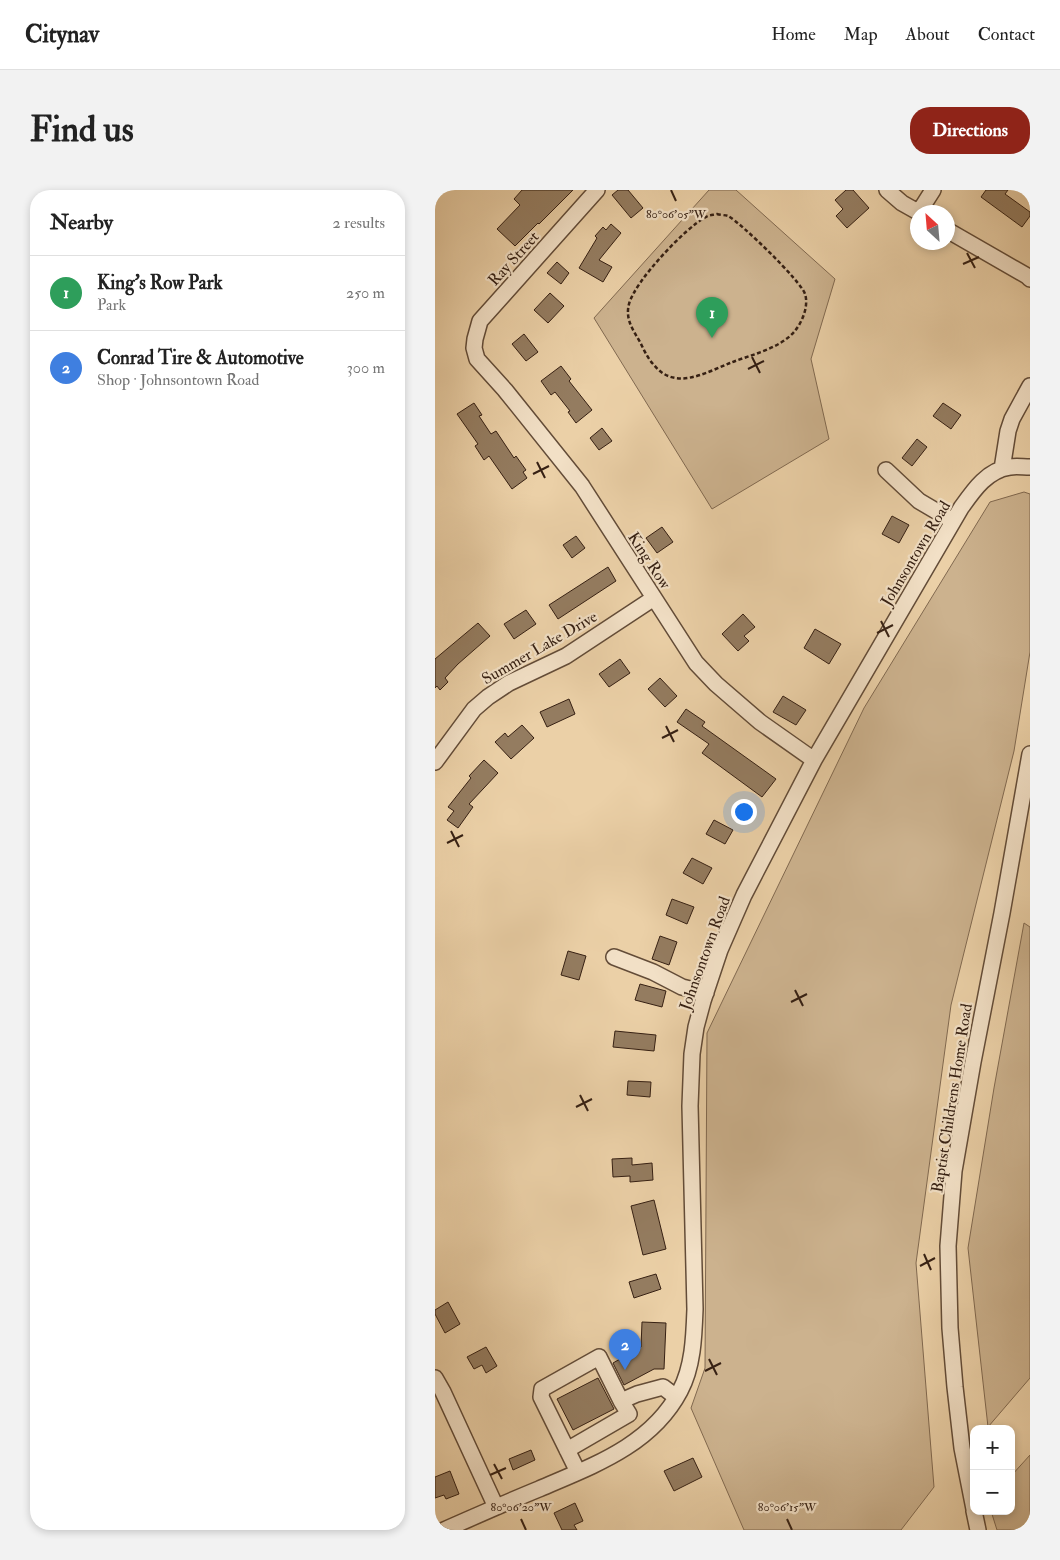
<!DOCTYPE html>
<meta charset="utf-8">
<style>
:root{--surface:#fff;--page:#f2f2f2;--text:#222;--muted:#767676;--line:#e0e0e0;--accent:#8f2418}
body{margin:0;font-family:"IM FELL Double Pica",serif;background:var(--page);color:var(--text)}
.controls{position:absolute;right:15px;bottom:15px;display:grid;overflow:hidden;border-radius:10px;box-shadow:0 2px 8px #0003}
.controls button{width:45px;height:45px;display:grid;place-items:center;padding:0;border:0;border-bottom:1px solid var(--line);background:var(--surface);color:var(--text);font:25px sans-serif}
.compass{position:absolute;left:475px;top:15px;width:45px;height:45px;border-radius:50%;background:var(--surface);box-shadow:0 2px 8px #0003;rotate:334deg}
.you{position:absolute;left:308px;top:621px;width:18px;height:18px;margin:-12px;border:4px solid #fff;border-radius:50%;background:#1a73e8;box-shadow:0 0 0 8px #1a73e833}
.badge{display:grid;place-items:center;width:32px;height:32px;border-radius:50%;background:var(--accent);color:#fff;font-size:16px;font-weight:700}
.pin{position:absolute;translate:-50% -41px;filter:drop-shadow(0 1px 2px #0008)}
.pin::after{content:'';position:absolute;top:26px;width:18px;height:15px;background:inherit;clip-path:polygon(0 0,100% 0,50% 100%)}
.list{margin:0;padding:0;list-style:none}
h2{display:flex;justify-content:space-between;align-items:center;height:65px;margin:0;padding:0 20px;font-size:21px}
h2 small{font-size:16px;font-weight:400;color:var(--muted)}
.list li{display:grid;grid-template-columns:32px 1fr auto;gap:15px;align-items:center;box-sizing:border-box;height:75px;padding:0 20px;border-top:1px solid var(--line)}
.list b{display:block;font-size:19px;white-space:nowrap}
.list p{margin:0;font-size:16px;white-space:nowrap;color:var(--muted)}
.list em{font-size:16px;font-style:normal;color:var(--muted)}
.map{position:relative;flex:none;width:595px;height:1340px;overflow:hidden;border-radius:20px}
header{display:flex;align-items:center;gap:30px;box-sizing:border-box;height:70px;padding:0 25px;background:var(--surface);border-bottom:1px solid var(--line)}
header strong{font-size:24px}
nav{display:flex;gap:28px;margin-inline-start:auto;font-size:18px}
.intro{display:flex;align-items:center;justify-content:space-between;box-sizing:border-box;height:120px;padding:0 30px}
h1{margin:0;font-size:35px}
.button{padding:12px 22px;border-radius:20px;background:var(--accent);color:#fff;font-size:18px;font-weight:700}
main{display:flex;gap:30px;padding:0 30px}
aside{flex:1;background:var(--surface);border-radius:20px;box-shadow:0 2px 8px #0003}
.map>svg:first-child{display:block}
.green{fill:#ccb28e;stroke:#816950}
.building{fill:#947c60;stroke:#362013}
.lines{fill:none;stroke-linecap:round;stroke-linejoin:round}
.minor-casing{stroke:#634c38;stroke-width:18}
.path{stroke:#362013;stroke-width:2.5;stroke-dasharray:4 2.5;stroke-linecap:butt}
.minor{stroke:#f2e0c6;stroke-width:15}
.ticks{fill:none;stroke:#362013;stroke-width:2}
.labels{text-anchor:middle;stroke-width:4.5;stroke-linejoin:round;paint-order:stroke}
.street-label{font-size:16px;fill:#362013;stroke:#f2e0c6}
.ticks-label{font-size:12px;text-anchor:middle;fill:#362013;stroke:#f2e0c6;stroke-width:4.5;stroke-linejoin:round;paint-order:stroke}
</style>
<header>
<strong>Citynav</strong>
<nav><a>Home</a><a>Map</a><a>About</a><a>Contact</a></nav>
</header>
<div class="intro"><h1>Find us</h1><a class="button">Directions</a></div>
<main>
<aside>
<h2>Nearby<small>2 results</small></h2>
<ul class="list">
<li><span class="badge" style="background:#2e9e5b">1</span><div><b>King's Row Park</b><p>Park</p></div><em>250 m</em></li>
<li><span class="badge" style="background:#3f7fe0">2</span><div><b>Conrad Tire &amp; Automotive</b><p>Shop · Johnsontown Road</p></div><em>300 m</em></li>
</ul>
</aside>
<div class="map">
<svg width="595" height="1340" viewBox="0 0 595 1340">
<rect width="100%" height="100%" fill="#ebd0a7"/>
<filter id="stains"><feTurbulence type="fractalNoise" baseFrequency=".004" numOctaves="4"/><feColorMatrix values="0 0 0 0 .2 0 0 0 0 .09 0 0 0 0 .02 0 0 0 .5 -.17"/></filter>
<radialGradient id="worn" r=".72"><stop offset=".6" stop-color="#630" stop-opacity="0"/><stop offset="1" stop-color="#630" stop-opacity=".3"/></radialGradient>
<path class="green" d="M 274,0 L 301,0 L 400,89 L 376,169 L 394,249 L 277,319 L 159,128 Z
M 589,302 L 595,304 L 595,462 L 579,561 L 516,815 L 481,1073 L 499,1297 L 466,1340 L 309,1340 L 256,1218 L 270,1178 L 272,843 L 429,518 L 555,312 Z
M 589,733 L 595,737 L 595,1188 L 553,1237 L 533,1058 L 559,898 Z
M 595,1265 L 595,1340 L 562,1340 L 556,1321 L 576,1321 L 576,1286 Z"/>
<path class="building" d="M 87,0 L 138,0 L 104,34 L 103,33 L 80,56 L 62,39 L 85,15 L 79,9 Z
M 183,0 L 193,0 L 208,18 L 196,28 L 177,5 Z
M 411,0 L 418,0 L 434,18 L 412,38 L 401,26 L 408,19 L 400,10 Z
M 551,0 L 573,0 L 570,4 L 595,22 L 595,26 L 587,37 L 546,7 Z
M 176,34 L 186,43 L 164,70 L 177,77 L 168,92 L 144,78 L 162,48 L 160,46 L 168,37 L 171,40 Z
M 122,72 L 134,83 L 126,94 L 112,83 Z
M 115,103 L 129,116 L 113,133 L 99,120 Z
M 89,144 L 103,162 L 91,171 L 77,154 Z
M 126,176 L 136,189 L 134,191 L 157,220 L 141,233 L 133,222 L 135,221 L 120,202 L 116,205 L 106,191 Z
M 39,213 L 47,225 L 44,226 L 56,244 L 61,241 L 79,268 L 81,266 L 91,280 L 88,282 L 92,288 L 77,299 L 54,266 L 49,270 L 40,256 L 43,254 L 22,224 Z
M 508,213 L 526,225 L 516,239 L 498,226 Z
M 167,238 L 177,251 L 164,260 L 155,248 Z
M 482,249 L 492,257 L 477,276 L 467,268 Z
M 457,326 L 474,335 L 464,353 L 447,344 Z
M 227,337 L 238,352 L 222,363 L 211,348 Z
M 141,346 L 150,358 L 137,368 L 128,355 Z
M 173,377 L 181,391 L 123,429 L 114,415 Z
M 91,420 L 101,434 L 79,449 L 69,434 Z
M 308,424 L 320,437 L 309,446 L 314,451 L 303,461 L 287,444 Z
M 43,433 L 55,446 L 23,474 L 10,488 L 13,492 L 5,500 L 2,496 L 0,498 L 0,469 Z
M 380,439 L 406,454 L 394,474 L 369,458 Z
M 185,469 L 195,483 L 174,497 L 164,484 Z
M 225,488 L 242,506 L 230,517 L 213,499 Z
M 348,506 L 371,520 L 361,535 L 338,522 Z
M 134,509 L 140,524 L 112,537 L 105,522 Z
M 251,519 L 270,532 L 267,536 L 341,589 L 327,607 L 267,563 L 274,554 L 242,532 Z
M 87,535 L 99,548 L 76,569 L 60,552 L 70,543 L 73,547 Z
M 49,570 L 63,583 L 34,614 L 38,617 L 23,638 L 12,630 L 19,621 L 13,617 L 36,588 L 34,586 Z
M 279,630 L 298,640 L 290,654 L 271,644 Z
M 257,668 L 277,678 L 268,694 L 248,683 Z
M 237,709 L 259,717 L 252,734 L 231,725 Z
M 225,746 L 242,752 L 234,775 L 217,769 Z
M 133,761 L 151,766 L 144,790 L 126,785 Z
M 205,794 L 231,801 L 227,817 L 200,810 Z
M 180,841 L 221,845 L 219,861 L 178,857 Z
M 193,891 L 216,892 L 215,907 L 192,905 Z
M 197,968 L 197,975 L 217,973 L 218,990 L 195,992 L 195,986 L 178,987 L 177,969 Z
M 219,1010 L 231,1059 L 208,1065 L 196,1016 Z
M 221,1084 L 226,1099 L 199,1108 L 194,1092 Z
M 13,1112 L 25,1134 L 10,1143 L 0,1124 L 0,1120 Z
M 207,1132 L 231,1133 L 229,1179 L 219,1179 L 189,1195 L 178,1173 L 206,1157 Z
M 51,1157 L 62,1176 L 51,1183 L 47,1175 L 39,1179 L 32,1167 Z
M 163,1188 L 179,1219 L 138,1240 L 122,1209 Z
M 96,1260 L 100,1270 L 78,1280 L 74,1269 Z
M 258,1268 L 267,1287 L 239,1301 L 229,1281 Z
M 15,1281 L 24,1304 L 11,1309 L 9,1305 L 0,1308 L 0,1287 Z
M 140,1313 L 148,1331 L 139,1335 L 142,1340 L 127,1340 L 119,1323 Z"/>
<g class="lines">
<g class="minor-casing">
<path id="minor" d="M 162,0 L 45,131 L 40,149 L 39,158 L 42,169 L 70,200 L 147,296 L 261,473 L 281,494 L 325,532 L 379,570
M 452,0 L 467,13 L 483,22
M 484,22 L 498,0
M 512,40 L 592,86 L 595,89
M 567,279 L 573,241 L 577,229 L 595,196
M 451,280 L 484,311 L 518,331
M 0,572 L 39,519 L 53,507 L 74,493 L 131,466 L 219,408
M 179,767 L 218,782 L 247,797 L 271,803
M 0,1188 L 8,1202 L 61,1317
M 132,1260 L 194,1224 L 186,1211
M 143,1282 L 106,1207 L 107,1199 L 164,1167 L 186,1211 L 202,1204 L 228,1197 L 241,1207
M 539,1319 L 527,1258 L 520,1197 L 515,1138 L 513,1056 L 519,981 L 538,872 L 567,723 L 595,564
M 539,1321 L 543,1340
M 9,1340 C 41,1326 72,1312 104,1299 C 157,1276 216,1256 245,1201 C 258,1177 259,1147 260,1119 L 255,916 L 257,864 L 261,837 L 268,811 L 285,760 L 309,705 L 379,570 L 526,318 C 538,301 552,280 575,277 C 581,276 588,277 595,277"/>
</g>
<path class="path" d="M 282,24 C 285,25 290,25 293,26 C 305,32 366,91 370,104 C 374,116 367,133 359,142 C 344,159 315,165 295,173 C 270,183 240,201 219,175 C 213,169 209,160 205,152 C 198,140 190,129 194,114 C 200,91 250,38 271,27 C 274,25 278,25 282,24 Z"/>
<use href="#minor" class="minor"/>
</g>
<path class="ticks" d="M 236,0 L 241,11M 532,63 L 540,78M 528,74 L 544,67M 317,167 L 325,183M 313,179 L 329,171M 102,272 L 110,288M 98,284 L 114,276M 446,431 L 454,447M 442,443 L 458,435M 231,536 L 239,552M 227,548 L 243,540M 16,641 L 24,657M 12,653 L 28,645M 360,800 L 368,816M 356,812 L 372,804M 145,905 L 153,921M 141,917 L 157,909M 489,1064 L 496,1080M 485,1076 L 500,1068M 274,1169 L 282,1185M 270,1181 L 286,1173M 59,1274 L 67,1289M 55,1285 L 71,1278M 86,1329 L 91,1340M 352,1329 L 357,1340"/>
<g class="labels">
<g class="street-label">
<text transform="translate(78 68) rotate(-48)" y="6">Ray Street</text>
<text transform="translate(480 363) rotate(-59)" y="6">Johnsontown Road</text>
<text transform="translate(215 370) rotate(57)" y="6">King Row</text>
<text transform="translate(104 457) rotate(-30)" y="6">Summer Lake Drive</text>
<text transform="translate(269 763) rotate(-70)" y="6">Johnsontown Road</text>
<text transform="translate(516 908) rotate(-81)" y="6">Baptist Childrens Home Road</text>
</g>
</g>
<g class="ticks-label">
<text x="241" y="28">80°06'05"W</text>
<text x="86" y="1321">80°06'20"W</text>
<text x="352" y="1321">80°06'15"W</text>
</g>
<rect width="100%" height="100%" filter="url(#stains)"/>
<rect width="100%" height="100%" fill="url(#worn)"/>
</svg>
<div class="controls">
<button>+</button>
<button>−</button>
</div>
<svg class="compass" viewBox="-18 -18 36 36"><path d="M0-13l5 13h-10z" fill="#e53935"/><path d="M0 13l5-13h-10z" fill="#767676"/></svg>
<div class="you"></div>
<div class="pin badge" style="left:277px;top:148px;background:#2e9e5b">1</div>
<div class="pin badge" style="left:190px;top:1180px;background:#3f7fe0">2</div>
</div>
</main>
